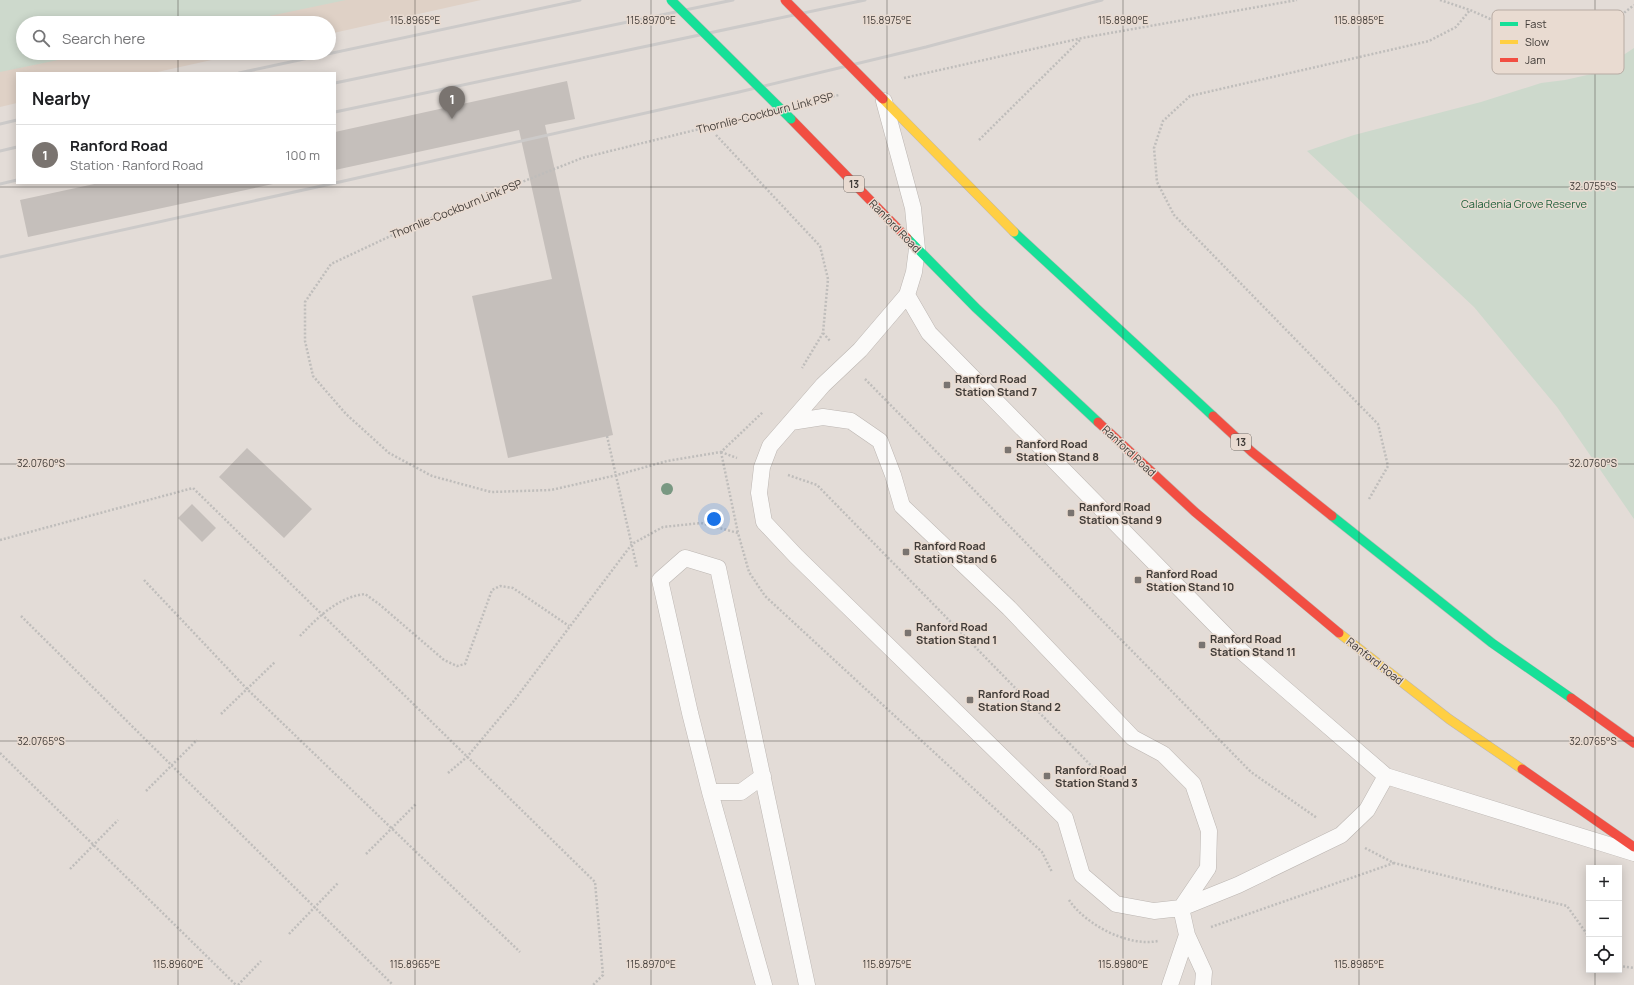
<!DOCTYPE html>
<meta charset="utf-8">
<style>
:root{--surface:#fff;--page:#f6f6f6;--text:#202124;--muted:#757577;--line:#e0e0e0;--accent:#7a7470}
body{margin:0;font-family:Manrope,sans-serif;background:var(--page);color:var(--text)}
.controls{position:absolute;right:12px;bottom:12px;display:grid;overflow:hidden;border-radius:0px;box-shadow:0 2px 10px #0003}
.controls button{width:36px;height:36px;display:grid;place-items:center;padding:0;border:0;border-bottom:1px solid var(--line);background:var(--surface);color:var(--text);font:20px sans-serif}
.you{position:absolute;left:714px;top:519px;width:14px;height:14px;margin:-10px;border:3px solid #fff;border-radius:50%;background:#1a73e8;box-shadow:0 0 0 6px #1a73e833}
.badge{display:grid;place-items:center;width:26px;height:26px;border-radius:50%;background:var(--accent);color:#fff;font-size:13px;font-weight:700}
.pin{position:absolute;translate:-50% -33px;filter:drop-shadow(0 1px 2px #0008)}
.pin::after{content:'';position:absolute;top:21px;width:14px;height:12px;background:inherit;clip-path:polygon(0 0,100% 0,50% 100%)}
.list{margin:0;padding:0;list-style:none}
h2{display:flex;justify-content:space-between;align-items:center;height:52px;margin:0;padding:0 16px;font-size:17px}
h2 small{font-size:13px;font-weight:400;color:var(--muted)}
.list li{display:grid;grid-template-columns:26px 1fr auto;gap:12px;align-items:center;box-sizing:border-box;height:60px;padding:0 16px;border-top:1px solid var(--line)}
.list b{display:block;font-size:15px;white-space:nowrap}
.list p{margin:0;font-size:13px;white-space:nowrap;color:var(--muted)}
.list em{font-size:13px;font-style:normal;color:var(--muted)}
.icon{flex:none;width:22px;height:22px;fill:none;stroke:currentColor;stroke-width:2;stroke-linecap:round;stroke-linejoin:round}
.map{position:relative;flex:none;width:1634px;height:985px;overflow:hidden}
.search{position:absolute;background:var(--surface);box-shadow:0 2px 10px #0003;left:16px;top:16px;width:320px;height:44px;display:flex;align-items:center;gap:10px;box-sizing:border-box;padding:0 14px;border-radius:22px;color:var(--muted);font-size:15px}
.panel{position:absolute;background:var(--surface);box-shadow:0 2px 10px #0003;left:16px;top:72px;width:320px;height:112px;border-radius:0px}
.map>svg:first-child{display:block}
.built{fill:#dfd1c6}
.green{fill:#cdd9cc}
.building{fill:#c5bfbb}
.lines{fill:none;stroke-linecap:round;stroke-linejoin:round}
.lane-casing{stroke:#bcb6b2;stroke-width:17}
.fast-casing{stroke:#bcb6b2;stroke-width:10}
.slow-casing{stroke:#bcb6b2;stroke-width:10}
.jam-casing{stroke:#bcb6b2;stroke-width:10}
.path{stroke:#bfbdbb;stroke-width:2.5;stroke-dasharray:2 2;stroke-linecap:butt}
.lane{stroke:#fbfaf9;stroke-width:16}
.fast{stroke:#16e098;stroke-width:9}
.slow{stroke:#ffcf43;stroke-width:9}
.jam{stroke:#f24e42;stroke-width:9}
.rail{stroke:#cccac9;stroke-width:3}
.fast-bridge-casing{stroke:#bcb6b2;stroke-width:10;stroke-linecap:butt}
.jam-bridge-casing{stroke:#bcb6b2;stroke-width:10;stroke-linecap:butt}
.fast-bridge{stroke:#16e098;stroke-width:9}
.jam-bridge{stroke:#f24e42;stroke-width:9}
.tree{fill:#799882}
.ticks{fill:none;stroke:#413c38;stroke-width:1;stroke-opacity:0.45}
.poi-dot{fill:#7a7470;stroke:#e9dbd1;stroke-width:1.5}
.labels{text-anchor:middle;stroke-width:3;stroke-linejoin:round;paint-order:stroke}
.shield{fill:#e9dbd1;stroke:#736c66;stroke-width:1}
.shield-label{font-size:10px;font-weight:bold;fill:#413c38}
.street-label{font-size:11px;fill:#413c38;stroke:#e9dbd1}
.park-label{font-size:11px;fill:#22613c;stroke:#e9dbd1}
.poi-label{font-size:11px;font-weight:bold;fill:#413c38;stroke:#e9dbd1;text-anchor:start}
.key{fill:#e9dbd1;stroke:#b7aba3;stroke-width:1}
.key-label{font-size:11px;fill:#413c38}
.ticks-label{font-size:10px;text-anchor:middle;fill:#413c38;stroke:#e9dbd1;stroke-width:3;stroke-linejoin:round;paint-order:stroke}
</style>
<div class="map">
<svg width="1634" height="985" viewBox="0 0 1634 985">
<rect width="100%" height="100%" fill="#e3dcd7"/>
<path class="built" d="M 0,0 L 481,0 L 329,34 L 329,23 L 23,23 L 23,53 L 243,53 L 153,73 L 17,73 L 17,103 L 0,107 Z"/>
<path class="green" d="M 0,0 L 346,0 L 236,23 L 23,23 L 23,53 L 92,53 L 0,72 Z
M 1634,48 L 1634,519 L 1557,407 L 1474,307 L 1307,151 L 1354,135 L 1481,102 L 1541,83 L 1565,80 L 1596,73 Z"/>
<path class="building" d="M 567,81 L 575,119 L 545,125 L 613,435 L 508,458 L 472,296 L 552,279 L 519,130 L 335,170 L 335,132 Z
M 99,183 L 273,183 L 273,184 L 28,237 L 20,200 Z
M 247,448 L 312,509 L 284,538 L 219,477 Z
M 192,504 L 216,528 L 202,542 L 178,518 Z"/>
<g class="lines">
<g class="lane-casing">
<path id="lane" d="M 884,101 L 913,208 L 917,249 L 914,272 L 907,295 L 860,350 L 823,385 L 770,446 L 762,467 L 759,493 L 764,522 L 796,556 L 1065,818 L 1082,875 L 1116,904 L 1154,911 L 1181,908 L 1238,885 L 1341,835 L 1367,810 L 1386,776
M 907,295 L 929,333 L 1240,650 L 1386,776 L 1634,853
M 791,422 L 823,417 L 851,421 L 880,441 L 893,475 L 902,506 L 1009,608 L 1133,738 L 1163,754 L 1193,784 L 1209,831 L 1208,868 L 1181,908 L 1187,935 L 1204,972 L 1203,985
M 710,792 L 741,792 L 763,776
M 764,985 L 710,792 L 690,713 L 660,580 L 685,558 L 718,568 L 807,985
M 1170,985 L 1187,935"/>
</g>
<g class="fast-casing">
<path id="fast" d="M 1014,232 L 1213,416
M 907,238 L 976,308 L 1098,422
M 1332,516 L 1492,643 L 1571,698"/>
</g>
<g class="slow-casing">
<path id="slow" d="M 883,99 L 1014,232
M 1339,633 L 1449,719 L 1522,769"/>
</g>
<g class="jam-casing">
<path id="jam" d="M 791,119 L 907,238
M 1213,416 L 1252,452 L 1332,516
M 1098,422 L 1195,512 L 1339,633
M 1571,698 L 1634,743
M 1522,769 L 1634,847"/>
</g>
<path class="path" d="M 1440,0 L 1470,10 L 1522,33 L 1562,37 L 1616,19 L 1634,5
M 904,78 L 1082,38 L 1297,0
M 813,101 L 839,95
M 748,117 L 582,158 L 414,225 L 331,264 L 305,302 L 305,341 L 313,376 L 346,414 L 389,453 L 432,476 L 491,492 L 551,490 L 617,475 L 667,461 L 721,452 L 763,412
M 716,135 L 820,246 L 828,279 L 823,333 L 802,368
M 979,140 L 1081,39
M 823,333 L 831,342
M 865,379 L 1251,772 L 1317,818
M 607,436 L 637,568
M 721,452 L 737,458
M 721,452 L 738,533
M 788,475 L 817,485 L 1110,785
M 1369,499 L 1388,466 L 1378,424 L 1174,215 L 1157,182 L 1154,148 L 1163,121 L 1190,96 L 1429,41 L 1456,27 L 1470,10
M 0,540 L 193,488 L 595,882 L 603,975 L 593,985
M 144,580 L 247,689 L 520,952
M 21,616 L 393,985
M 300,636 C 317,618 338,597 365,594 L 379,604 L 444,660 L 457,666 L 465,664 L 492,590 L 500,586 L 513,588 L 569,626
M 221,714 L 275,662
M 0,753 L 236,985
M 448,773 L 467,757 L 513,702 L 632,544 L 663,527 L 701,523 L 738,533 L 749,572 L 765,596 L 1042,852 L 1052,872
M 146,791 L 197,740
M 1365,848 L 1394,863 L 1567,906 L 1589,937
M 366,854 L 416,804
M 70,869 L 118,820
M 1069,900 C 1086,925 1128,947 1158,941
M 1211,927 L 1394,863
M 289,934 L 338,883
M 1619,966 L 1634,968
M 238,985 L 261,961"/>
<use href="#lane" class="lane"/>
<use href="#fast" class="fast"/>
<use href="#slow" class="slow"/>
<use href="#jam" class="jam"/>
<path class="rail" d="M 239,73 L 580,0
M 335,83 L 733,0
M 335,112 L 865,0
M 0,124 L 17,120
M 0,151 L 17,147
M 335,183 L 739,92 L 926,47 L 1102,0
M 0,184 L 17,180
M 0,257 L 335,183"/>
<g class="fast-bridge-casing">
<path id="fast-bridge" d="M 671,0 L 791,119"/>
</g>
<g class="jam-bridge-casing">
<path id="jam-bridge" d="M 785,0 L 883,99"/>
</g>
<use href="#fast-bridge" class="fast-bridge"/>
<use href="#jam-bridge" class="jam-bridge"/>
</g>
<circle class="tree" cx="667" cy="489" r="6"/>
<path class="ticks" d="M 178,0 L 178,23M 415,0 L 415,985M 651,0 L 651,985M 887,0 L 887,985M 1123,0 L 1123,985M 1359,0 L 1359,985M 1595,0 L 1595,868M 178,53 L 178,73M 178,183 L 178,985M 0,187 L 1634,187M 0,464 L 1634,464M 0,741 L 1634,741M 1595,970 L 1595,985"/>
<g class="poi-dot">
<rect x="943" y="381" width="8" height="8" rx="2"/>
<rect x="1004" y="446" width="8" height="8" rx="2"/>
<rect x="1067" y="509" width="8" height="8" rx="2"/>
<rect x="902" y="548" width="8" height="8" rx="2"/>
<rect x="1134" y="576" width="8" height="8" rx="2"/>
<rect x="904" y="629" width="8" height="8" rx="2"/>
<rect x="1198" y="641" width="8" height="8" rx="2"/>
<rect x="966" y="696" width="8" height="8" rx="2"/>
<rect x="1043" y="772" width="8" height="8" rx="2"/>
</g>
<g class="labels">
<g class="shield">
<rect x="844" y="176" width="20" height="16" rx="3"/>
<rect x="1231" y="434" width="20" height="16" rx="3"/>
</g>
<g class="shield-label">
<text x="854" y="188">13</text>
<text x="1241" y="446">13</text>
</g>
<g class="street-label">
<text transform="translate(765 113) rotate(-14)" y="4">Thornlie-Cockburn Link PSP</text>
<text transform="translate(456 209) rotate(-22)" y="4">Thornlie-Cockburn Link PSP</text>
<text transform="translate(895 226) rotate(46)" y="4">Ranford Road</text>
<text transform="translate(1129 451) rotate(43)" y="4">Ranford Road</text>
<text transform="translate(1375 661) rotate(38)" y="4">Ranford Road</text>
</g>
<g class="park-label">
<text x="1524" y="208">Caladenia Grove Reserve</text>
</g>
<g class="poi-label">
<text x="955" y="383">Ranford Road<tspan x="955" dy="13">Station Stand 7</tspan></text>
<text x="1016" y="448">Ranford Road<tspan x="1016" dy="13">Station Stand 8</tspan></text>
<text x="1079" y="511">Ranford Road<tspan x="1079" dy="13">Station Stand 9</tspan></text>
<text x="914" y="550">Ranford Road<tspan x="914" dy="13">Station Stand 6</tspan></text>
<text x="1146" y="578">Ranford Road<tspan x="1146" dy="13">Station Stand 10</tspan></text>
<text x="916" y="631">Ranford Road<tspan x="916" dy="13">Station Stand 1</tspan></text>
<text x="1210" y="643">Ranford Road<tspan x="1210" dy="13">Station Stand 11</tspan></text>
<text x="978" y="698">Ranford Road<tspan x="978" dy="13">Station Stand 2</tspan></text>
<text x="1055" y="774">Ranford Road<tspan x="1055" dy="13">Station Stand 3</tspan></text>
</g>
</g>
<rect x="1492" y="10" width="132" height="64" rx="6" class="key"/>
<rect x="1500" y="22" width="18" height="4" fill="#16e098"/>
<rect x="1500" y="40" width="18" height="4" fill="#ffcf43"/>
<rect x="1500" y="58" width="18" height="4" fill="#f24e42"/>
<g class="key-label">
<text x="1525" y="28">Fast</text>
<text x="1525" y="46">Slow</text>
<text x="1525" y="64">Jam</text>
</g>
<g class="ticks-label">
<text x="415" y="24">115.8965°E</text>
<text x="651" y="24">115.8970°E</text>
<text x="887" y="24">115.8975°E</text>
<text x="1123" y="24">115.8980°E</text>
<text x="1359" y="24">115.8985°E</text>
<text x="1593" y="190">32.0755°S</text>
<text x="41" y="467">32.0760°S</text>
<text x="1593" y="467">32.0760°S</text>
<text x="41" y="745">32.0765°S</text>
<text x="1593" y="745">32.0765°S</text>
<text x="178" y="968">115.8960°E</text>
<text x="415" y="968">115.8965°E</text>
<text x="651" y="968">115.8970°E</text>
<text x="887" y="968">115.8975°E</text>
<text x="1123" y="968">115.8980°E</text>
<text x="1359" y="968">115.8985°E</text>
</g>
</svg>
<div class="controls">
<button>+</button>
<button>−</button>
<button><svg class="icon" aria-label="locate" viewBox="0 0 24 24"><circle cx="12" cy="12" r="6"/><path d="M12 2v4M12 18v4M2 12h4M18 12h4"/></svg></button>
</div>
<div class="you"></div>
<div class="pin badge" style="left:452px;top:119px">1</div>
<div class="search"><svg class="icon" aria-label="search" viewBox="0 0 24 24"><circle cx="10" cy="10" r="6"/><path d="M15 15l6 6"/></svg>Search here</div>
<section class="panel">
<h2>Nearby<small></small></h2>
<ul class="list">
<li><span class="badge">1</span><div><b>Ranford Road</b><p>Station · Ranford Road</p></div><em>100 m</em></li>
</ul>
</section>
</div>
